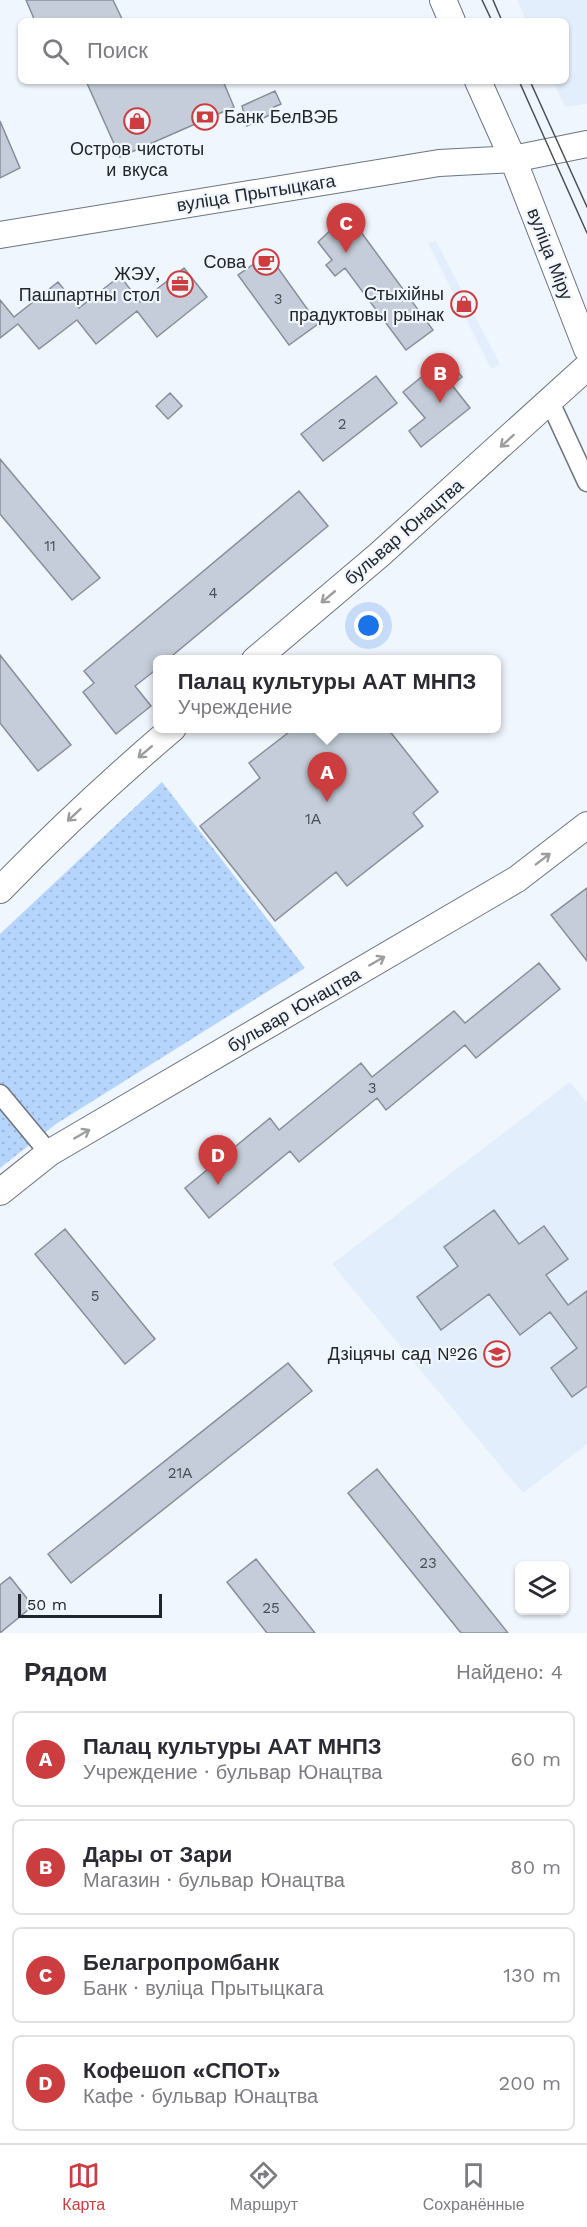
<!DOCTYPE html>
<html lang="ru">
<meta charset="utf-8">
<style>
:root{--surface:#fff;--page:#f2f2f3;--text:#2b2b33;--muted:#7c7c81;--line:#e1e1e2;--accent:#cc3d40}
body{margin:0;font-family:"Work Sans",sans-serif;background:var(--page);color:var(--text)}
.controls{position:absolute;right:18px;bottom:18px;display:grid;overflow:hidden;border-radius:9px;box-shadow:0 2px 4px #0004}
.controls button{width:54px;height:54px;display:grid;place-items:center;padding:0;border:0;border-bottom:2px solid var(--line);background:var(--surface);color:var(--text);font:30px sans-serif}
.scale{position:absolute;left:18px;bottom:15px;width:144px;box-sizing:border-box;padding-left:6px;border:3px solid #22262a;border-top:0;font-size:16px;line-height:21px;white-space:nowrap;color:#22262a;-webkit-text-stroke:4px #f0f6fd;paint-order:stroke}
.you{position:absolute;left:369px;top:626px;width:21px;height:21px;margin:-15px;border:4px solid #fff;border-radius:50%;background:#1a73e8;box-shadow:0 0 0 9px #1a73e833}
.badge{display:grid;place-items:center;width:39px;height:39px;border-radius:50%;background:var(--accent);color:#fff;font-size:20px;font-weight:700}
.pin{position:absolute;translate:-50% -50px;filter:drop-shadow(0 2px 3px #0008)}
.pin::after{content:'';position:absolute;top:32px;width:21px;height:18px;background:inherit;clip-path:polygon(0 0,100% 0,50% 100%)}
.popup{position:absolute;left:153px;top:655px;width:348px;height:78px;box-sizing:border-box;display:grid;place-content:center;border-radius:9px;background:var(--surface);filter:drop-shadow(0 2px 4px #0005);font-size:20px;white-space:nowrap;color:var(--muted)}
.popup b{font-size:22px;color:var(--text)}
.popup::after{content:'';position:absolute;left:50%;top:100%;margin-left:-12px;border:12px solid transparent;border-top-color:var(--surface)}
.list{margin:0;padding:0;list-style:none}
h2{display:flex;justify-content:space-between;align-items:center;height:78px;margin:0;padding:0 24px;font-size:26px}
h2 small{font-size:20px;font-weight:400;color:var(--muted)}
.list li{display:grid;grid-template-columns:39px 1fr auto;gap:18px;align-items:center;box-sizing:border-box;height:96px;margin:0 12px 12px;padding:0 12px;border:2px solid var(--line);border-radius:9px}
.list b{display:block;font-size:22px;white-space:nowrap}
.list p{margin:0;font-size:20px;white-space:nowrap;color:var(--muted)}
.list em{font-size:20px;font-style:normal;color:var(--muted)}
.icon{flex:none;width:33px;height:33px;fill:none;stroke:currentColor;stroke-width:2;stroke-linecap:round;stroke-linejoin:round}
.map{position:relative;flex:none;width:587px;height:1633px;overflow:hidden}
.search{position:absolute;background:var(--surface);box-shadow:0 2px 4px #0004;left:18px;right:18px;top:18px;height:66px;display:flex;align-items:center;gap:15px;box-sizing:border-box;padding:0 21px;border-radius:9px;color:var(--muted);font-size:22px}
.sheet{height:510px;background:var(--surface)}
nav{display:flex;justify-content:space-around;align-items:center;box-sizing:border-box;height:84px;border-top:2px solid var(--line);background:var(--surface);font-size:16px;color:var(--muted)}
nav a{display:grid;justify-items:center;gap:3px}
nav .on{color:var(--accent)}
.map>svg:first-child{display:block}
.built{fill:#e3eefd}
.grass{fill:url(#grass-dots)}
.building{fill:#c4cdd9;stroke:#868f9a;stroke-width:1.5}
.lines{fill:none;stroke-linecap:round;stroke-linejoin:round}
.street-casing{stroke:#6c747f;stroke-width:21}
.secondary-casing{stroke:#6c747f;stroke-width:28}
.street{stroke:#fff;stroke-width:18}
.secondary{stroke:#fff;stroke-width:26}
.tram{stroke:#4a4e53;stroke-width:1.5}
.oneway{stroke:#9c9d9f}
.labels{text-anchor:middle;stroke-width:4.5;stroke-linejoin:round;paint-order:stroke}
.number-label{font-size:15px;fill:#4a5056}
.poi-label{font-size:18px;fill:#22262a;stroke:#f0f6fd;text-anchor:end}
.street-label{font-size:18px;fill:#22262a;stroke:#f0f6fd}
</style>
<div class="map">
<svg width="587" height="1633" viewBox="0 0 587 1633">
<defs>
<pattern id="grass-dots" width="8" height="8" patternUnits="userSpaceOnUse" patternTransform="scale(1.5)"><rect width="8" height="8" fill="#b6d5fd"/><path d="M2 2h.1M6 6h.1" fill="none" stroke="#9cb7d9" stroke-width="1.8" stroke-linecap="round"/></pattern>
</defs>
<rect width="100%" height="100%" fill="#f0f6fd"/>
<path class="built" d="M 517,0 L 587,0 L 587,104 L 565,107 L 553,81 L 566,81 L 566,21 L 526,21 Z
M 436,241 L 500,364 L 491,369 L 428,243 Z
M 570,1082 L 587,1103 L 587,1444 L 523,1493 L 332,1264 Z"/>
<path class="grass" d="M 162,782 L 305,968 L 56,1124 L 0,1168 L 0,934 Z"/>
<path class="building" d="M 26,0 L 113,0 L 123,21 L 35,21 Z
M 86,81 L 223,81 L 234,107 L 120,157 Z
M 275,91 L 281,104 L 274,107 L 276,112 L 247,126 L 242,106 Z
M 0,121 L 20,168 L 0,178 Z
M 336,225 L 358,228 L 433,330 L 406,350 L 345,268 L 335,276 L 326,265 L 332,260 L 318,242 Z
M 268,254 L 318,324 L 289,345 L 238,275 Z
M 184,268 L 207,297 L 157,337 L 137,311 L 96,344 L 77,320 L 39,349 L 18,324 L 0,338 L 0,300 L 14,317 L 58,282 L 79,308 L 120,276 L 140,302 Z
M 446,357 L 462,377 L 452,385 L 470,408 L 421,447 L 409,431 L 425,418 L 403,392 Z
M 376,376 L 397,403 L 323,461 L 301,434 Z
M 170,393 L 182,406 L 168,419 L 156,406 Z
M 0,459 L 100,578 L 72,600 L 0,514 Z
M 299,491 L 328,526 L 167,660 L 158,660 L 158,668 L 135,686 L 151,706 L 116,734 L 83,692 L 94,683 L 84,671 Z
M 0,655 L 71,745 L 38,771 L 0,723 Z
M 293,729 L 388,729 L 438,792 L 413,813 L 423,826 L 347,886 L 336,872 L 275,921 L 200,826 L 260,778 L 249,763 Z
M 587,888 L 587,961 L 551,915 Z
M 539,963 L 560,989 L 476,1058 L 465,1045 L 386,1110 L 377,1098 L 299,1162 L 290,1151 L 209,1218 L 185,1188 L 270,1118 L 279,1130 L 361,1063 L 372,1077 L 454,1011 L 465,1023 Z
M 494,1210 L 519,1244 L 544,1226 L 568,1259 L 546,1275 L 568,1305 L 587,1291 L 587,1386 L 572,1397 L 551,1368 L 577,1348 L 550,1312 L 520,1335 L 489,1294 L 441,1330 L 417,1297 L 458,1266 L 444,1247 Z
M 65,1229 L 155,1339 L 125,1364 L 35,1254 Z
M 288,1363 L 312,1391 L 71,1583 L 48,1554 Z
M 377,1469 L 508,1633 L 461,1633 L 348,1493 Z
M 256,1559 L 315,1633 L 267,1633 L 227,1582 Z
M 10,1577 L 33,1606 L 0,1633 L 0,1585 Z"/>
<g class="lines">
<g class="street-casing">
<path id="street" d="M 550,402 L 587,482
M 0,1094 L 49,1153"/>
</g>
<g class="secondary-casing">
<path id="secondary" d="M 443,0 L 452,21
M 478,81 L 513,159 L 587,349
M 0,235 L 439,163 L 513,159 L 587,144
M 255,660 L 379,555 L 587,367
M 0,890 C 55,833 112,780 173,728
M 0,1192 L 49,1153 L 517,879 L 587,825"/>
</g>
<use href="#street" class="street"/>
<use href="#secondary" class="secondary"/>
<path class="tram" d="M 482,0 L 492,21
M 493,0 L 502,21
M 519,81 L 587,233
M 530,81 L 587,207"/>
</g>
<defs><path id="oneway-shaft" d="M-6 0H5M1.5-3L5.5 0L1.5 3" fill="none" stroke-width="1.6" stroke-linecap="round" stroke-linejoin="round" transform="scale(1.5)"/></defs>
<g class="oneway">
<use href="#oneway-shaft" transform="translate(507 441) rotate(138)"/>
<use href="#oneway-shaft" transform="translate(328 597) rotate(140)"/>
<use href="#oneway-shaft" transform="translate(145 752) rotate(140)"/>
<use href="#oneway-shaft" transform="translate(74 815) rotate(137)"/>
<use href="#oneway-shaft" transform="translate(543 859) rotate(-37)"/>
<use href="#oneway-shaft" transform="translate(377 961) rotate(-30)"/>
<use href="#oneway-shaft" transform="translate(82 1134) rotate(-30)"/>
</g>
<defs>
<g id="bank-ring" transform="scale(1.35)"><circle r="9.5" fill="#f0f6fd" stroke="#cc3d40" stroke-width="1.5"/><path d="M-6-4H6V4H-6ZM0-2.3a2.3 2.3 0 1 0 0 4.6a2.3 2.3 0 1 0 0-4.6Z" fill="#cc3d40"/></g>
<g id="shop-ring" transform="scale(1.35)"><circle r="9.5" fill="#f0f6fd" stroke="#cc3d40" stroke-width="1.5"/><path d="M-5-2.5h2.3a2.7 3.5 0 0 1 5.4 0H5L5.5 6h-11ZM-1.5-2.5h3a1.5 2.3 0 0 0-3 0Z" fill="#cc3d40"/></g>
<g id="cafe-ring" transform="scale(1.35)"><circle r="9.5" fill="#f0f6fd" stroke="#cc3d40" stroke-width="1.5"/><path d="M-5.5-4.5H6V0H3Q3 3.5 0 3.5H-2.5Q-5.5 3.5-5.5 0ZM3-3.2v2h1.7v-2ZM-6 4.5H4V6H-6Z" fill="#cc3d40"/></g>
<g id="office-ring" transform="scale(1.35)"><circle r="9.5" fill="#f0f6fd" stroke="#cc3d40" stroke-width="1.5"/><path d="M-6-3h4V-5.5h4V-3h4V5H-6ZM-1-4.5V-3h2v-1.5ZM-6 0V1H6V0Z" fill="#cc3d40"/></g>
<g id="school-ring" transform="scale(1.35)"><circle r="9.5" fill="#f0f6fd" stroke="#cc3d40" stroke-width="1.5"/><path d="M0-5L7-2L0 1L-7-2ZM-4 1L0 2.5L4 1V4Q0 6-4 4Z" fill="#cc3d40"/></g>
</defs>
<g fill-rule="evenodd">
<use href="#bank-ring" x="205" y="117"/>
<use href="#shop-ring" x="137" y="121"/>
<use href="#cafe-ring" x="266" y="262"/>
<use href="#office-ring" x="180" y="284"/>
<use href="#shop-ring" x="464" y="304"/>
<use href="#school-ring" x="497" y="1354"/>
</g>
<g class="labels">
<g class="number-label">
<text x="278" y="304">3</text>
<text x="342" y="429">2</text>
<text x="50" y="551">11</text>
<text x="213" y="598">4</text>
<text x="313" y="824">1А</text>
<text x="372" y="1093">3</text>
<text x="95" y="1301">5</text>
<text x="180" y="1478">21А</text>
<text x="428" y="1568">23</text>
<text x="271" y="1613">25</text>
</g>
<g class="poi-label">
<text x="224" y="123" text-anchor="start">Банк БелВЭБ</text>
<text x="137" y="155" text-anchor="middle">Остров чистоты<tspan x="137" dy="21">и вкуса</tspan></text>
<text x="246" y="268">Сова</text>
<text x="160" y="280">ЖЭУ,<tspan x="160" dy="21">Пашпартны стол</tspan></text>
<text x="444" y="300">Стыхійны<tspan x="444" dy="21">прадуктовы рынак</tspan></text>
<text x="478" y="1360">Дзіцячы сад №26</text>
</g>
<g class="street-label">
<text transform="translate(256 193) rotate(-9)" y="6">вуліца Прытыцкага</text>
<text transform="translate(550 254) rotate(69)" y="6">вуліца Міру</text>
<text transform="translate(404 532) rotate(-41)" y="6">бульвар Юнацтва</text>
<text transform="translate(294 1010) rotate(-30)" y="6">бульвар Юнацтва</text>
</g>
</g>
</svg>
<div class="controls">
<button><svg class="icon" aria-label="layers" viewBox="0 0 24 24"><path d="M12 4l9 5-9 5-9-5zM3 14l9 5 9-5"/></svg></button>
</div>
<div class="scale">50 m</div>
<div class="you"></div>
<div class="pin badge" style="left:327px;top:802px">A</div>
<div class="popup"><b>Палац культуры ААТ МНПЗ</b>Учреждение</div>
<div class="pin badge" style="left:440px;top:403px">B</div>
<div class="pin badge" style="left:346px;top:253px">C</div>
<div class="pin badge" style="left:218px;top:1185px">D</div>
<div class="search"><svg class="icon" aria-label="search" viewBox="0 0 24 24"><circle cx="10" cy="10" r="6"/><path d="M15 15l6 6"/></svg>Поиск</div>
</div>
<section class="sheet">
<h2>Рядом<small>Найдено: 4</small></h2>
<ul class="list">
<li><span class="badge">A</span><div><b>Палац культуры ААТ МНПЗ</b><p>Учреждение · бульвар Юнацтва</p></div><em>60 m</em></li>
<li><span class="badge">B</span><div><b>Дары от Зари</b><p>Магазин · бульвар Юнацтва</p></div><em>80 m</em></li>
<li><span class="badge">C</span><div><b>Белагропромбанк</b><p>Банк · вуліца Прытыцкага</p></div><em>130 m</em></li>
<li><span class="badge">D</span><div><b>Кофешоп «СПОТ»</b><p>Кафе · бульвар Юнацтва</p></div><em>200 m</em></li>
</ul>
</section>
<nav>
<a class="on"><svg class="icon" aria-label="map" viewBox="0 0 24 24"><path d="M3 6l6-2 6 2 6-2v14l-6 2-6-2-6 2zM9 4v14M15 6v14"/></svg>Карта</a>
<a><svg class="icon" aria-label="directions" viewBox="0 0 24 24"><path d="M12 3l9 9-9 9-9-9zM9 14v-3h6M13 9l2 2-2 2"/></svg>Маршрут</a>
<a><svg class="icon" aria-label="saved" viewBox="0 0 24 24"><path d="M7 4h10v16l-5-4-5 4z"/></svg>Сохранённые</a>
</nav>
